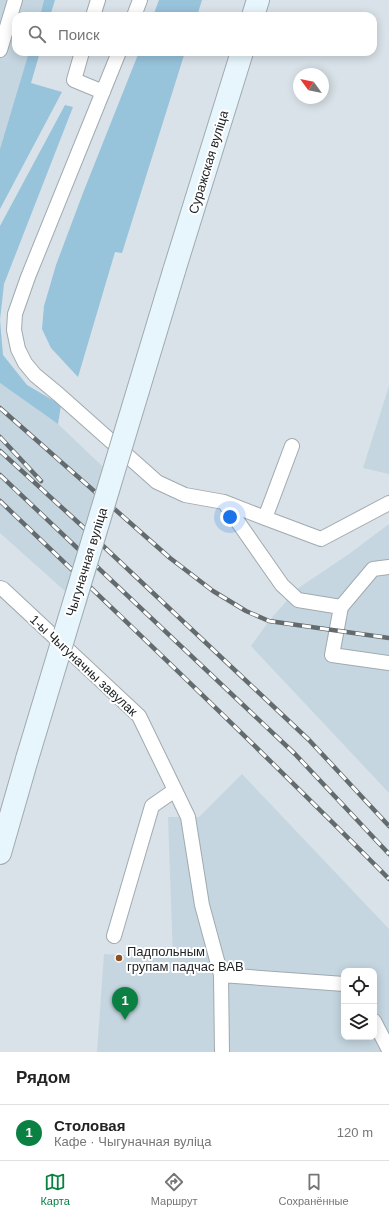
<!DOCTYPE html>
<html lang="ru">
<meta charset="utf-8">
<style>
:root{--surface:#fff;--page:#f2f2f2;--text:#222;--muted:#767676;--line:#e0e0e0;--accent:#0b8043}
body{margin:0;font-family:Arial,sans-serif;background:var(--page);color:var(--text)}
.controls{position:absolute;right:12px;bottom:12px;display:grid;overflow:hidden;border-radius:8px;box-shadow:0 2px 10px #0003}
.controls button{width:36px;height:36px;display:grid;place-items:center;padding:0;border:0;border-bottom:1px solid var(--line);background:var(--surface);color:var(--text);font:20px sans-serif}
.compass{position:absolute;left:293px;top:68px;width:36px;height:36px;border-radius:50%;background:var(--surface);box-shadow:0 2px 10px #0003;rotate:303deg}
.you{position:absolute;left:230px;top:517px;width:14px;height:14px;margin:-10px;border:3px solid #fff;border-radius:50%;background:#1a73e8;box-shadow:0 0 0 6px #1a73e833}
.badge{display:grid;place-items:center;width:26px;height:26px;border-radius:50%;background:var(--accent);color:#fff;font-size:13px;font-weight:700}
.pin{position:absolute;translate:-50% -33px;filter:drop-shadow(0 1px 2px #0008)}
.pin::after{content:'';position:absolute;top:21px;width:14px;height:12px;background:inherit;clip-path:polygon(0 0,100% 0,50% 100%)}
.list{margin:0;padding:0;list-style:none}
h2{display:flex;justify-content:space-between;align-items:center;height:52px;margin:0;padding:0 16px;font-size:17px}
h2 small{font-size:13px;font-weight:400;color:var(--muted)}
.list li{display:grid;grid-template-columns:26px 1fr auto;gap:12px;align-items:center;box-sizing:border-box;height:56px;padding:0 16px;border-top:1px solid var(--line)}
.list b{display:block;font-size:15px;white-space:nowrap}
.list p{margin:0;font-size:13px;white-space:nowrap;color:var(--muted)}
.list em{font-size:13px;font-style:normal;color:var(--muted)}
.icon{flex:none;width:22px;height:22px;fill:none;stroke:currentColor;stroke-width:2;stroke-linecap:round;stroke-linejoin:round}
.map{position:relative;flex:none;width:389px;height:1052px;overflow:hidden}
.search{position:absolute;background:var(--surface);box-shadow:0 2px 10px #0003;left:12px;right:12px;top:12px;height:44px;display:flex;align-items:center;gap:10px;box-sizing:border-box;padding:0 14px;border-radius:12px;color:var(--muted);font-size:15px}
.sheet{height:108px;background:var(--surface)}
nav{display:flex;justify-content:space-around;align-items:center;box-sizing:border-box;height:56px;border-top:1px solid var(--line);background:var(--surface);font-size:11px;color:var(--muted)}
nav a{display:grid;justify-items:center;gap:2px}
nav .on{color:var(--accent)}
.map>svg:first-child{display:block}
.built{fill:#c5d6e0;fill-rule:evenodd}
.green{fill:#97c3db}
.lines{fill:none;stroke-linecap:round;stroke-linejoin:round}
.lane-casing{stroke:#a0aaaf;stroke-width:16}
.secondary-casing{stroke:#a0aaaf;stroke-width:24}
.lane{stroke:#fff;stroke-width:14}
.secondary{stroke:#e7f5fd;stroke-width:22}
.rail-casing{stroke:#646b6e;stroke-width:4.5}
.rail{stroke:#fff;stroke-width:3;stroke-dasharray:9;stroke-linecap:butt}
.secondary-bridge-casing{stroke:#a0aaaf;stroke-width:24;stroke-linecap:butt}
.secondary-bridge{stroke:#e7f5fd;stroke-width:22}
.poi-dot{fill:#904d1d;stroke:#fff;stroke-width:1.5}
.labels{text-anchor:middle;stroke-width:4;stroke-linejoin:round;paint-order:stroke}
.street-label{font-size:13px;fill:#1d2123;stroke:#fff}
.poi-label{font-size:13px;fill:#1d2123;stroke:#fff;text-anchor:start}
</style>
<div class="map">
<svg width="389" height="1052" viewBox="0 0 389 1052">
<rect width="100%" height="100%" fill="#d8e2e8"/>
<path class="built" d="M 0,0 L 44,0 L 40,16 L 16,16 L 16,52 L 29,52 L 0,149 Z
M 0,383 L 58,424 L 122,485 L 85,609 L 0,533 Z
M 389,386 L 389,474 L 363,468 Z
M 389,524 L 389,793 L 251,646 L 269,621 L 297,589 L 349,554 Z
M 242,774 L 389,929 L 389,1052 L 97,1052 L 104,954 L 173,958 L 168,817 L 199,817 ZM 344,971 L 374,971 L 374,1037 L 344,1037 Z"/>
<path class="green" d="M 44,0 L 55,0 L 50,16 L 40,16 Z
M 159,0 L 202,0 L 197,16 L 153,16 Z
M 29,52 L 40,52 L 31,83 L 62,92 L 0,209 L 0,149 Z
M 139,52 L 185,52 L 122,253 L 115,252 L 78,377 L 51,348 L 42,329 L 44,306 L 56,265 L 83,193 Z
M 65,105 L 73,107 L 4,284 L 0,320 L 0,226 Z
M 0,320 L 3,355 L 27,385 L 61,405 L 58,424 L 0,383 Z"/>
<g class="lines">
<g class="lane-casing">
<path id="lane" d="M 93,16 L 98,0
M 134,16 L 140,0
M 0,50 L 15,0
M 82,52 L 74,80 L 103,92
M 119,52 L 28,277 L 15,314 L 14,330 L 18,349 L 25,363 L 35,375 L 58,394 L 157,482 L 185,495 L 224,502 L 265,518 L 292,446
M 224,502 L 282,585 L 298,600 L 341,607 L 373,569 L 389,567
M 265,518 L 321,539 L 389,503
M 0,588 L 3,589 L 139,716 L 175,790 L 188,817 L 202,905 L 221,975 L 222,1052
M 341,607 L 332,655 L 389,663
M 114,936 L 152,806 L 175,790
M 221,975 L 344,984
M 374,1021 L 389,1050"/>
</g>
<g class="secondary-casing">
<path id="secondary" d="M 253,16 L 258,0
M 174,271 L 242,52
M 0,853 L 27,759"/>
</g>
<use href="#lane" class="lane"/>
<use href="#secondary" class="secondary"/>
<g class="rail-casing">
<path id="rail" d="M 0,408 L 170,558 L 213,591 L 246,611 L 269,621 L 389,638
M 0,437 L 41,481
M 0,451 L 82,526 L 309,740 L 389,826
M 0,475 L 295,754 L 389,854
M 0,501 C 131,626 262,751 389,879"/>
</g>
<use href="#rail" class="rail"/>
<g class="secondary-bridge-casing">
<path id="secondary-bridge" d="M 27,759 L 174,271"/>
</g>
<use href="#secondary-bridge" class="secondary-bridge"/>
</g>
<circle class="poi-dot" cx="119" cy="958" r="4"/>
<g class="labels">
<g class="street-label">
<text transform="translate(208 162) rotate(-73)" y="5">Суражская вуліца</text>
<text transform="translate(86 562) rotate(-73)" y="5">Чыгуначная вуліца</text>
<text transform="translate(84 665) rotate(43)" y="5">1-ы Чыгуначны завулак</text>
</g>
<g class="poi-label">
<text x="127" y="956">Падпольным<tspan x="127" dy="15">групам падчас ВАВ</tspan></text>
</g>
</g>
</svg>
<div class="controls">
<button><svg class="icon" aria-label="locate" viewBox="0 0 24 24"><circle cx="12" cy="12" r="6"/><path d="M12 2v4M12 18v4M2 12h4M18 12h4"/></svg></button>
<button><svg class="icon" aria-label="layers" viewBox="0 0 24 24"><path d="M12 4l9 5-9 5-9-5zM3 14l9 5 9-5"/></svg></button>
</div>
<svg class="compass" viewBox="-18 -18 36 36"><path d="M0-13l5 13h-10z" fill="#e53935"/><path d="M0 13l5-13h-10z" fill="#767676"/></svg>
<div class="you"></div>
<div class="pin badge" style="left:125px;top:1020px">1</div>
<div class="search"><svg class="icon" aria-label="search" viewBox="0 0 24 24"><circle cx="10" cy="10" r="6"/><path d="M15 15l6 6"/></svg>Поиск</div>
</div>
<section class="sheet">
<h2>Рядом<small></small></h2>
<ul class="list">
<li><span class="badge">1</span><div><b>Столовая</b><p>Кафе · Чыгуначная вуліца</p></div><em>120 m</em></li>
</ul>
</section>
<nav>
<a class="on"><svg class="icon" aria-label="map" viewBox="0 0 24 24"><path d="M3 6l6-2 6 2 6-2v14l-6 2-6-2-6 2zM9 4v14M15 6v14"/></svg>Карта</a>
<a><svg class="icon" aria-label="directions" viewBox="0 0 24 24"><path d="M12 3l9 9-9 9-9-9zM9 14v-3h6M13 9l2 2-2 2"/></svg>Маршрут</a>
<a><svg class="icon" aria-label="saved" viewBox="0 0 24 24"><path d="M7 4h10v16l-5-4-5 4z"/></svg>Сохранённые</a>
</nav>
